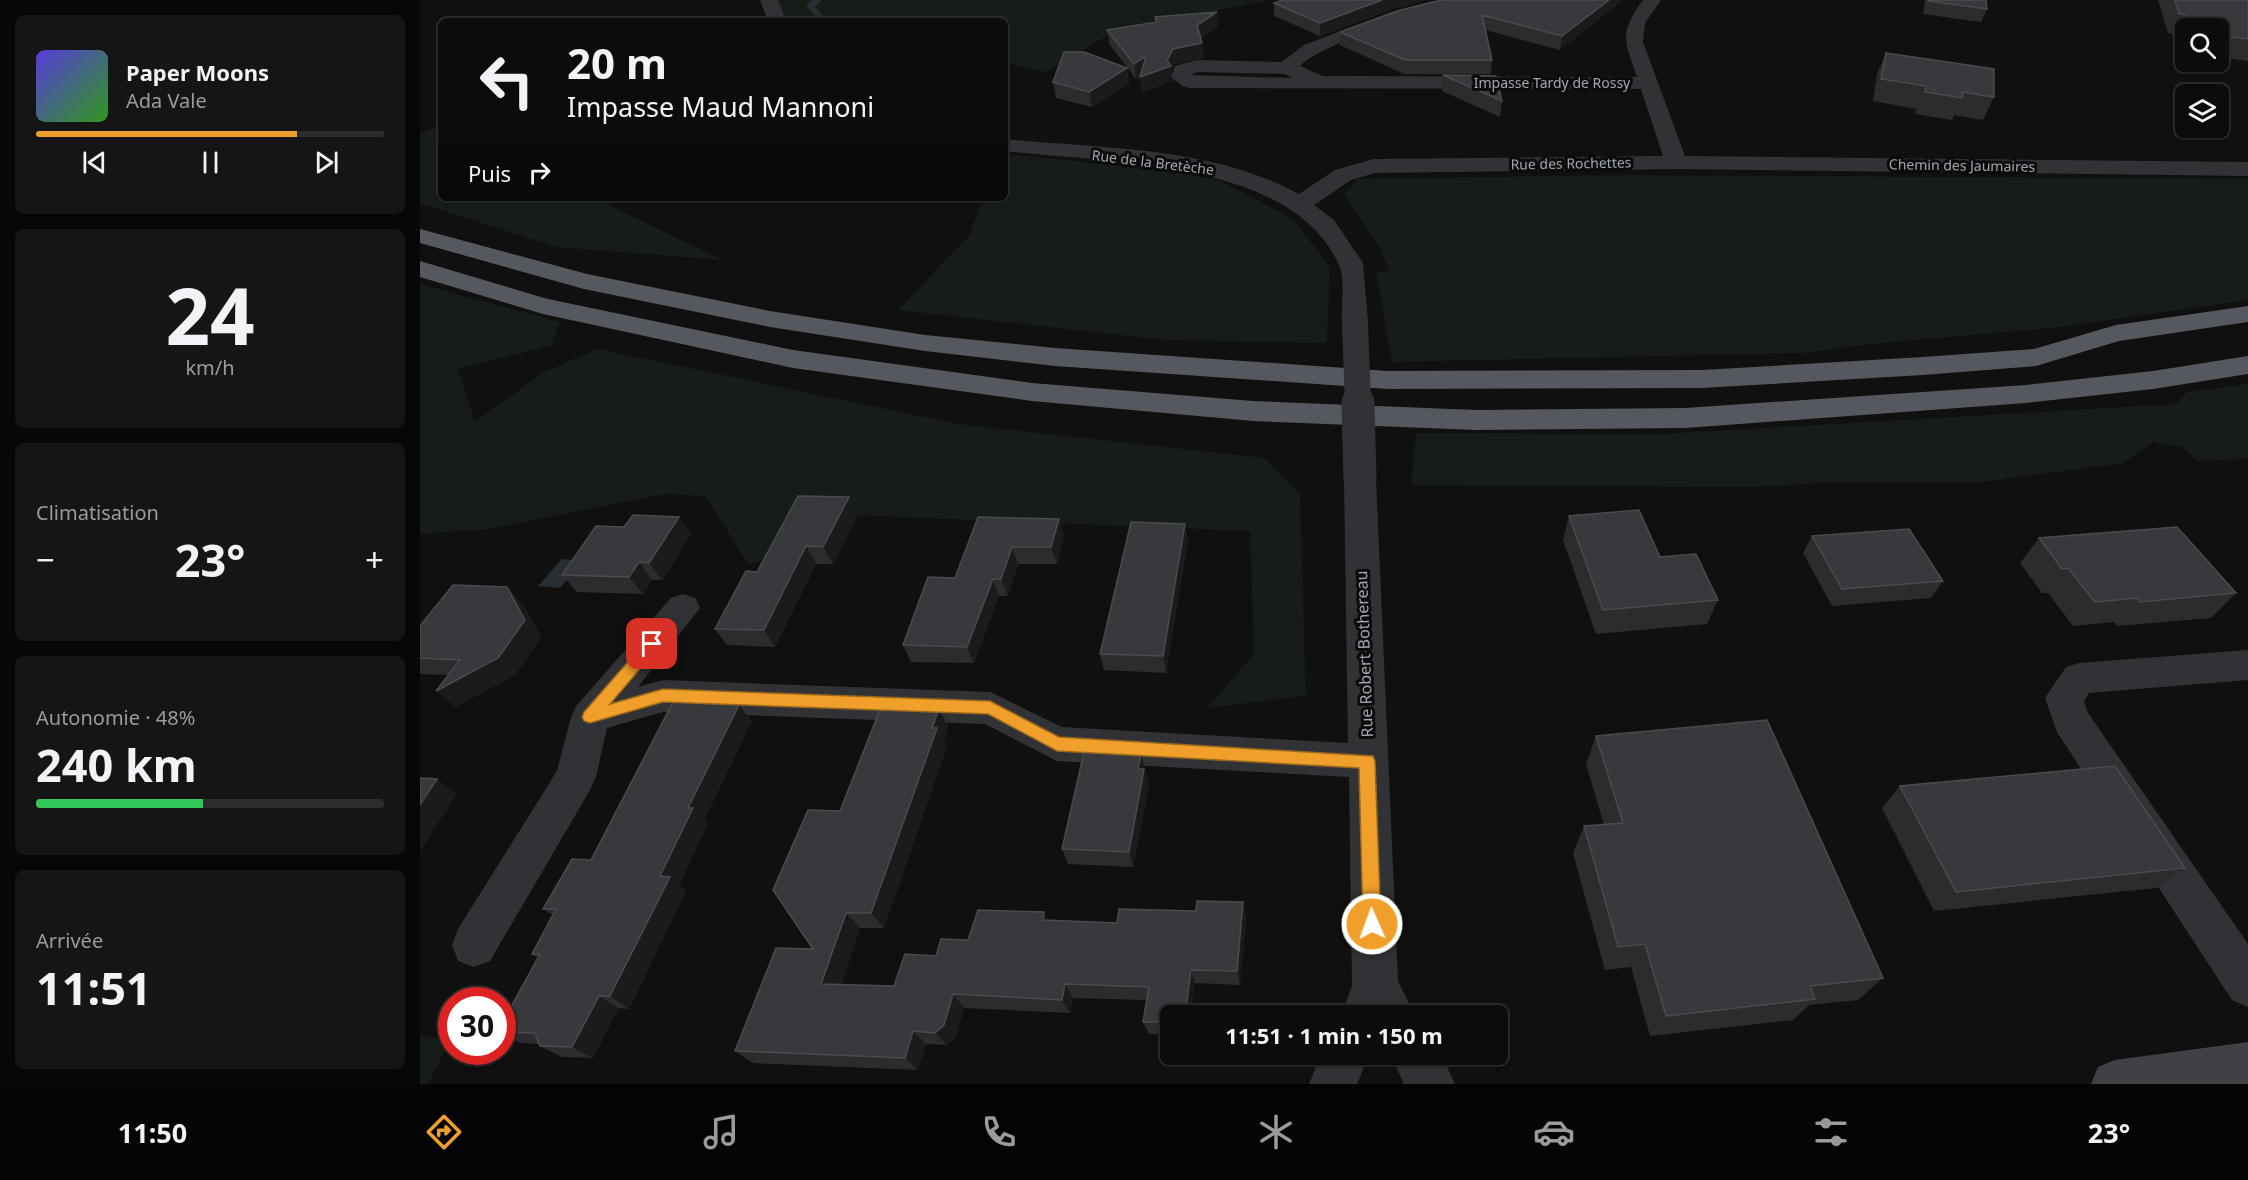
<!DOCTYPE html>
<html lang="fr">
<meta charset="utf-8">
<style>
body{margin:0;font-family:"Noto Sans",sans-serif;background:#151516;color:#f1f3f6;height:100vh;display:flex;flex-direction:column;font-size:22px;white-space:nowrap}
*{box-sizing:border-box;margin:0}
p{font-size:20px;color:#9a9b9d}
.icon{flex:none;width:33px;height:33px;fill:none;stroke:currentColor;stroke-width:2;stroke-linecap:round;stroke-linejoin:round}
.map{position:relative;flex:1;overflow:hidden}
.side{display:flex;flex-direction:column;gap:15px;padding:15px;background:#070707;width:420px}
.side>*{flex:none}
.guide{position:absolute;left:18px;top:18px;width:570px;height:183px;border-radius:9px;box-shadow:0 2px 4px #0004,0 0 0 2px #2c2c2e;background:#0c0c0d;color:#f1f3f6;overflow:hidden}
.controls{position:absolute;left:1755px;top:18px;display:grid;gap:12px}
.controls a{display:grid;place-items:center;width:54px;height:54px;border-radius:9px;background:#0c0c0d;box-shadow:0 2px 4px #0004,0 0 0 2px #2c2c2e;font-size:30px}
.speed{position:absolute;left:18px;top:987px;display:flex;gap:12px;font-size:30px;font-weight:700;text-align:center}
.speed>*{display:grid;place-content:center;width:78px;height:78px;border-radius:50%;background:#0c0c0d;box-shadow:0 2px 4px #0004,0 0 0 2px #2c2c2e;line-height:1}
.speed .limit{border:9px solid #d22;background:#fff;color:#111}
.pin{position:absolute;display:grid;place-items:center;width:51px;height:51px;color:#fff;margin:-26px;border-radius:12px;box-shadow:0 3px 9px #0006}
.me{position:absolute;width:66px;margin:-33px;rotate:358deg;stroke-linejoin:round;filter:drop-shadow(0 0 4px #0008)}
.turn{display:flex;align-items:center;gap:21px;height:126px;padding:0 30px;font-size:27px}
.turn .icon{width:78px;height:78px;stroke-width:2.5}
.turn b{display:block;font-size:42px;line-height:51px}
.then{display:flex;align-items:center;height:57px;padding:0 30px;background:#0003;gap:12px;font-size:22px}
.big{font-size:45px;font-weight:700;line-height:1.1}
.side .tile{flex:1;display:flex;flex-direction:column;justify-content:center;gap:9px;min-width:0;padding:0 21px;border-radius:9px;background:#151516}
.side .dial{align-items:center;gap:0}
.dial b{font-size:78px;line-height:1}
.song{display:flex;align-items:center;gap:18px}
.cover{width:72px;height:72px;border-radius:9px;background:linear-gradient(135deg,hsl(250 70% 55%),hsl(110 70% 35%))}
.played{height:6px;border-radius:3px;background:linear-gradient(90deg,#ef9f2a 75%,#2c2c2e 75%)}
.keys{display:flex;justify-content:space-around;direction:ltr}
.heat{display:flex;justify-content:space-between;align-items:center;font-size:33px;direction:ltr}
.charge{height:9px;border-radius:4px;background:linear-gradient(90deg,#34c759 48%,#2c2c2e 0)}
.trip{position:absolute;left:740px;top:1005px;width:348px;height:60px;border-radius:9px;background:#0c0c0d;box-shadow:0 2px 4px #0004,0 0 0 2px #2c2c2e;font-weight:700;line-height:60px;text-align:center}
.dock{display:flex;height:96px;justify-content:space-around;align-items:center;background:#050505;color:#9a9b9d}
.dock .icon{width:42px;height:42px}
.dock .current{color:#ef9f2a}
.dock b{font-size:27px;color:#f1f3f6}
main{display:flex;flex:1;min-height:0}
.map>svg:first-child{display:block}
.green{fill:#161c17}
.water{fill:#272f34}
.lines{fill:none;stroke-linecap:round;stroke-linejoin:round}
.stream{stroke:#272f34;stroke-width:6}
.minor{fill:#313236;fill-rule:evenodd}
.secondary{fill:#3f4146;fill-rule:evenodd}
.trunk{fill:#55585e;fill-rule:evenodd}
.minor-bridge-far1{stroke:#313236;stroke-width:26}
.minor-bridge{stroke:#313236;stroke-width:33}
.wall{fill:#2c2c2f}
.shaded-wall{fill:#1b1b1d}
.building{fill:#38393d;stroke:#494b4f;stroke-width:1.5}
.route{fill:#ef9f2a;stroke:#9b671b;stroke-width:1.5}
.labels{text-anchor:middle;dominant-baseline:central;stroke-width:6;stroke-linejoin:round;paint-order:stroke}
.far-street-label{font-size:14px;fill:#a1a7b2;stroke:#0b0b0c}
.street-label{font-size:16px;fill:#a1a7b2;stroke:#0b0b0c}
</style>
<main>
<section class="side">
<div class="tile">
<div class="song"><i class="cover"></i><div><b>Paper Moons</b><p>Ada Vale</p></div></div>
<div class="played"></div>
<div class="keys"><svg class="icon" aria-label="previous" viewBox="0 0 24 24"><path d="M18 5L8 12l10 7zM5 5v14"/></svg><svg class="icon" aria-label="pause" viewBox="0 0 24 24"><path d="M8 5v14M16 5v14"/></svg><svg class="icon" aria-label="next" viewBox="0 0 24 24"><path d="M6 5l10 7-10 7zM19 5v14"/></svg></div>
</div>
<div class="tile dial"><b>24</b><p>km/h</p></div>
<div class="tile"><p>Climatisation</p>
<div class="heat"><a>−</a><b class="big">23°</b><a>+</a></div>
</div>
<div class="tile"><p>Autonomie · 48%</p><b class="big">240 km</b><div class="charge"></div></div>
<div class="tile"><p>Arrivée</p><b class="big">11:51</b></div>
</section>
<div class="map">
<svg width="1828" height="1084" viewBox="0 0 1828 1084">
<rect width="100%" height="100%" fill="#101011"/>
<path class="green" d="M348,0H851L697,30L626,72L585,63V21H356Z
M21,124V198H174L303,260L137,247L0,203V134Z
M585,154L754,171L801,181L873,219L910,267L907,343L746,340L478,310L549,236L563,198H585Z
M1210,175L1828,179V300L1631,328L1460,343L1382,353L972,362L956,273L969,271L960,248L924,194L937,179Z
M0,284L140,322L132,345L38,369L55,422L124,372L178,349L538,424L845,458L880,494L886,696L787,708L834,654L830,531L383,513L369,551L329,565L285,496L245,494L68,529L0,534Z
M1828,384V459L1777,461L1762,447L1733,442L1703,463L1563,482H1420L1331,487L991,485L996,433L1241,434L1756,404L1767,392Z
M0,1035L30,1040L8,1084H0Z"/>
<path class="water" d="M142,559L163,561L140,588L118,586Z"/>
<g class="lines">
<path class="stream" d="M398,0L390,6L404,21"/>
<path class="minor" d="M340,0H358L366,21H348Z
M1017,0H1041C1029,16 998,15 980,21C957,28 894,50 880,66L903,76L1217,77C1204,39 1199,34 1223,0H1241L1225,23L1223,42L1265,156L1828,162V176L1256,169L955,173L931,180L894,205L914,220L943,263L948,322L944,328L935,330L926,328L922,322C921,304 926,279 918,263C869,158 683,163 585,151V139C682,149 791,146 879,194L915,170L954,159L1243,156L1221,89L769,88L762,86L751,77L755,66L777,60L862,62L884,45L971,12ZM777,72L865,74L872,78L771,75Z
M940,468L951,471L956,479L978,981L995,1016H921L932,986L929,777L637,761L565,724L243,712L187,728L176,777L170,790L70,961L54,967L38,961L32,945L38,929L137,771L151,717L157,705L251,598L263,594L275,598L280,608L218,687L243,680L570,692L642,727L928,743L924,479L929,471Z
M1828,650V680L1669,693L1664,701L1668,713L1828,944V1007L1812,1000L1637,732L1625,698L1646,667L1659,663Z
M901,1054H949L937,1084H889Z
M970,1054H1021L1035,1084H984Z"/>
<path class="secondary" d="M1828,1042V1084H1671L1678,1067L1695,1060Z"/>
<path class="trunk" d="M0,229L167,274L350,311L505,335L635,348L968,371L1282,370L1503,357L1614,349L1696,325L1828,306V322L1699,341L1616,366L1503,375L1282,388L968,389L635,366L505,351L350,327L164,289L0,243Z
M0,261L128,299L373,350L612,383L833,401L1056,410L1265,408L1606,385L1733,371L1828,356V374L1733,389L1606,403L1265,428L1056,430L833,421L612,401L373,368L123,314L0,277Z"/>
<path class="minor-bridge-far1" d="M935,322L938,404"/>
<path class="minor-bridge" d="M938,403L940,479"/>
</g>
<path class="wall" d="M1022,0H1203L1140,50L1065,30L1072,60L1071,74H984L920,45V32Z
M1505,0H1566L1567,9L1561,22L1503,14Z
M1738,0H1828V61L1798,57V28H1766V52L1757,51L1752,34L1748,33Z
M854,3L970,10L900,36L854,16Z
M735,17L798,26L781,38L784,58L754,64L751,71L752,81L722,93L720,76L716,79L690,45L687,30L736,22Z
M1466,53L1574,97L1563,120L1534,115L1532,120L1495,114L1496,109L1453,101L1457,74Z
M707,68L709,84L672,107L636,98L633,82Z
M1023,75L1082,101L1080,117L1022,91Z
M438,514L413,564H396L355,647L307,645L295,629L337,572Z
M1149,516L1240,557L1298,600L1287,624L1176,634L1143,540Z
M259,517L271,534L242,580H232L223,594L157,592L142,575L204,527Z
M639,519L644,536L637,564H598L588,596H579L554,663L491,662L483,645L535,578Z
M1392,536L1523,581L1511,598L1412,606L1383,553Z
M1619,538L1816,593L1791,618L1697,626L1694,622L1653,626L1628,593H1622L1600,563Z
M768,541L746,673L684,670L680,654Z
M103,604L121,637L95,675L35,707L28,675L0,674V626Z
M519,709L528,727L524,740L527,746L464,928H440L421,984L474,986L516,956L548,940L629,920L697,923L776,911L823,902L826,918L820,985L775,983L750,1016V1035L729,1034L723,1022L727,1000L653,998L650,1013L544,1008L535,1038L527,1045L506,1044L498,1070L333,1063L315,1051L393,949Z
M332,721L284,820L288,823L259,885L266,891L209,1009L198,1008L173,1058L142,1057L120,1046L119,1044L100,1043L82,1034V1023L118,958L112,954L133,915L123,909L171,860Z
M1176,736L1463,978L1438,1000L1389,1005L1373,1020L1230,1036L1211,967L1185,970L1153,853L1164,826L1184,825L1166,764Z
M721,754L729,785L713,867L648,864L642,849Z
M1480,786L1765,868L1736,888L1514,911L1462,808Z"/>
<path class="shaded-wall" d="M962,0H1008L970,10L900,36V23Z
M1189,0H1203L1140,50L1142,36Z
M797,12L798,26L778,39L777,25Z
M782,43L784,58L754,64L751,71L752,81L722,93L720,77L747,61L753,49Z
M726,56L728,71L716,79L714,64Z
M707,68L709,84L672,107L669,92Z
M429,497L438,514L413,564L403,547Z
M259,517L271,534L242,580L229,563Z
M639,519L644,536L637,564L631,547Z
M765,524L768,541L746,673L743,656Z
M386,546L396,564L355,647L344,630Z
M592,547L598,564L588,596L581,579Z
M219,562L232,580L223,594L209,577Z
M573,579L579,596L554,663L547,647Z
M87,587L103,604L121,637L95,675L35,707L16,691L78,658Z
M319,705L332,721L284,820L288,823L259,885L266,891L209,1009L190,996L268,808Z
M519,709L528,727L524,740L527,746L464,928L451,913Z
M721,754L729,785L713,867L709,852L718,769Z
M17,779L37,794L0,851V805Z
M823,902L826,918L820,985L817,971Z
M624,912L632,927L623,920Z
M426,913L440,928L416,997L401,984Z
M771,970L775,983L771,1016H765Z
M645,984L653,998L650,1013L642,1000Z
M533,994L544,1008L535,1038L527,1045L515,1033Z
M179,996L198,1008L173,1058L152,1047Z
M493,1031L506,1044L498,1070L485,1058Z"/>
<path class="building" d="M862,0H962L900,23L854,3Z
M1022,0H1189L1142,36L1062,15L1072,60H985L920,32L981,10Z
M1509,0H1566L1567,9L1508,1Z
M1755,0H1828V39L1798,35V28H1768L1764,14H1759Z
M797,12L777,25L782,43L753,49L747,61L751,66L720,77L726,56L714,64L687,30L737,22L735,17Z
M644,52H664L707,68L669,92L633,82Z
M1466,53L1574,69V97L1543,92L1542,98L1505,92L1506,86L1461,79Z
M1023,75L1076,76L1082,101Z
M378,496L429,497L403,547L386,546L344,630L295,629L326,571L337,572Z
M1219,510L1240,557L1276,554L1298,600L1183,610L1149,516Z
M213,515L259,517L229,563L219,562L209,577L142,575L176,526L204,527Z
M558,517L639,519L631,547H592L581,579H573L547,647L483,645L508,577L535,578Z
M711,522L765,524L743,656L680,654Z
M1757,527L1816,593L1720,602L1717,598L1675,602L1648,568L1642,569L1619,538Z
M1489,529L1523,581L1422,589L1392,536Z
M33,585L87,587L105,620L78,658L16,691L40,660L0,658V626Z
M253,702L319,705L268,808H273L240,876L250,877L190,996H179L152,1047L120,1046L115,1033L82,1032V1023L120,954H112L136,909H123L152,859L171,860Z
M461,707L519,709L512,728H517L451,913H426L401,984L474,986L485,954L516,956L521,939L548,940L558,910L624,912L623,920L697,923L699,909L776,911L777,901L823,902L817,971L771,970L765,1016H750V1022H723L729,987L645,984L642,1000L533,994L524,1025L515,1033L493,1031L485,1058L315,1051L356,948L393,949L353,890L388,810L420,811Z
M1347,720L1463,978L1390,986L1395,999L1246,1016L1225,944L1198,947L1164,826L1203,823L1176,736Z
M664,752L721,754L718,769H724L709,852L642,849Z
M1695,766L1765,868L1536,892L1480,786Z
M0,778L17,779L0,805Z"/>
<path class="route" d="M232,638L240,644L237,649L190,704L243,689L570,701L639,737L953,756L955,761L961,924L959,931L952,933L946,931L943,924L939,768L637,751L568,714L243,702L170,723L164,721L162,717L164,712L227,640Z"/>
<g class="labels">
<g class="far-street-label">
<text x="1132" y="82">Impasse Tardy de Rossy</text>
<text transform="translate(733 162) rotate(7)">Rue de la Bretèche</text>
<text transform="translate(1151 163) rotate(-1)">Rue des Rochettes</text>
<text transform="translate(1542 165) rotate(1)">Chemin des Jaumaires</text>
</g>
<g class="street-label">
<text transform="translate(944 654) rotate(-92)">Rue Robert Bothereau</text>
</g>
</g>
</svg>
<div class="controls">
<a><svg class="icon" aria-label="search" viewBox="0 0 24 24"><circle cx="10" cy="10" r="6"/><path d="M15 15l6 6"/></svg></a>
<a><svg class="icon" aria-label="layers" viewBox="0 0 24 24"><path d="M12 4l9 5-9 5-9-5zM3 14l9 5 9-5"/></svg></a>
</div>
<div class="speed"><div class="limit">30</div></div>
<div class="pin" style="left:232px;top:644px;background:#d93025"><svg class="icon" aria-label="arrive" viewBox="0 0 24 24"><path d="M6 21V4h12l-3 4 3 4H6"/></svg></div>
<svg class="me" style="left:952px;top:924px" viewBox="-20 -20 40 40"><circle r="17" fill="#ef9f2a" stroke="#fff" stroke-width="3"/><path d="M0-11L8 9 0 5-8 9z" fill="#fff"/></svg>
<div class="trip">11:51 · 1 min · 150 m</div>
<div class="guide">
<div class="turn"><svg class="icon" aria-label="left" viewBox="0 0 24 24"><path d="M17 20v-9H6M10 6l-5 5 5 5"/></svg><div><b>20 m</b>Impasse Maud Mannoni</div></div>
<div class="then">Puis<svg class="icon" aria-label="right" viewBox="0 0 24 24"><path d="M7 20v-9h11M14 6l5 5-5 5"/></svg></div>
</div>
</div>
</main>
<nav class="dock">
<b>11:50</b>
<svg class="icon current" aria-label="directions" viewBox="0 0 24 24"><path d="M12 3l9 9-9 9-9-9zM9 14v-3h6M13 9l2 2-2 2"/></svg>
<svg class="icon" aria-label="music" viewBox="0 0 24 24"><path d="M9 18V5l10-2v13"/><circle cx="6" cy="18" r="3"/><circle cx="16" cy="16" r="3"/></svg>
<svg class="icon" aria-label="phone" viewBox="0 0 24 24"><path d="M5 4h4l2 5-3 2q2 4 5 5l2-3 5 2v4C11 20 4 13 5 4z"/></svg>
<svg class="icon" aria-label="climate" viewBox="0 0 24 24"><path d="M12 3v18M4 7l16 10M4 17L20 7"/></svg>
<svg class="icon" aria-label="car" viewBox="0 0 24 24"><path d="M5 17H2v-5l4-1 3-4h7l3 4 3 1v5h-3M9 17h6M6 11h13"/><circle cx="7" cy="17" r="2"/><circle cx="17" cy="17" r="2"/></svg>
<svg class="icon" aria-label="filters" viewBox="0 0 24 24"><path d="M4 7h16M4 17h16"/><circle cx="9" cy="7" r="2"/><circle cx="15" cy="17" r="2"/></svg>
<b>23°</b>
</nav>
